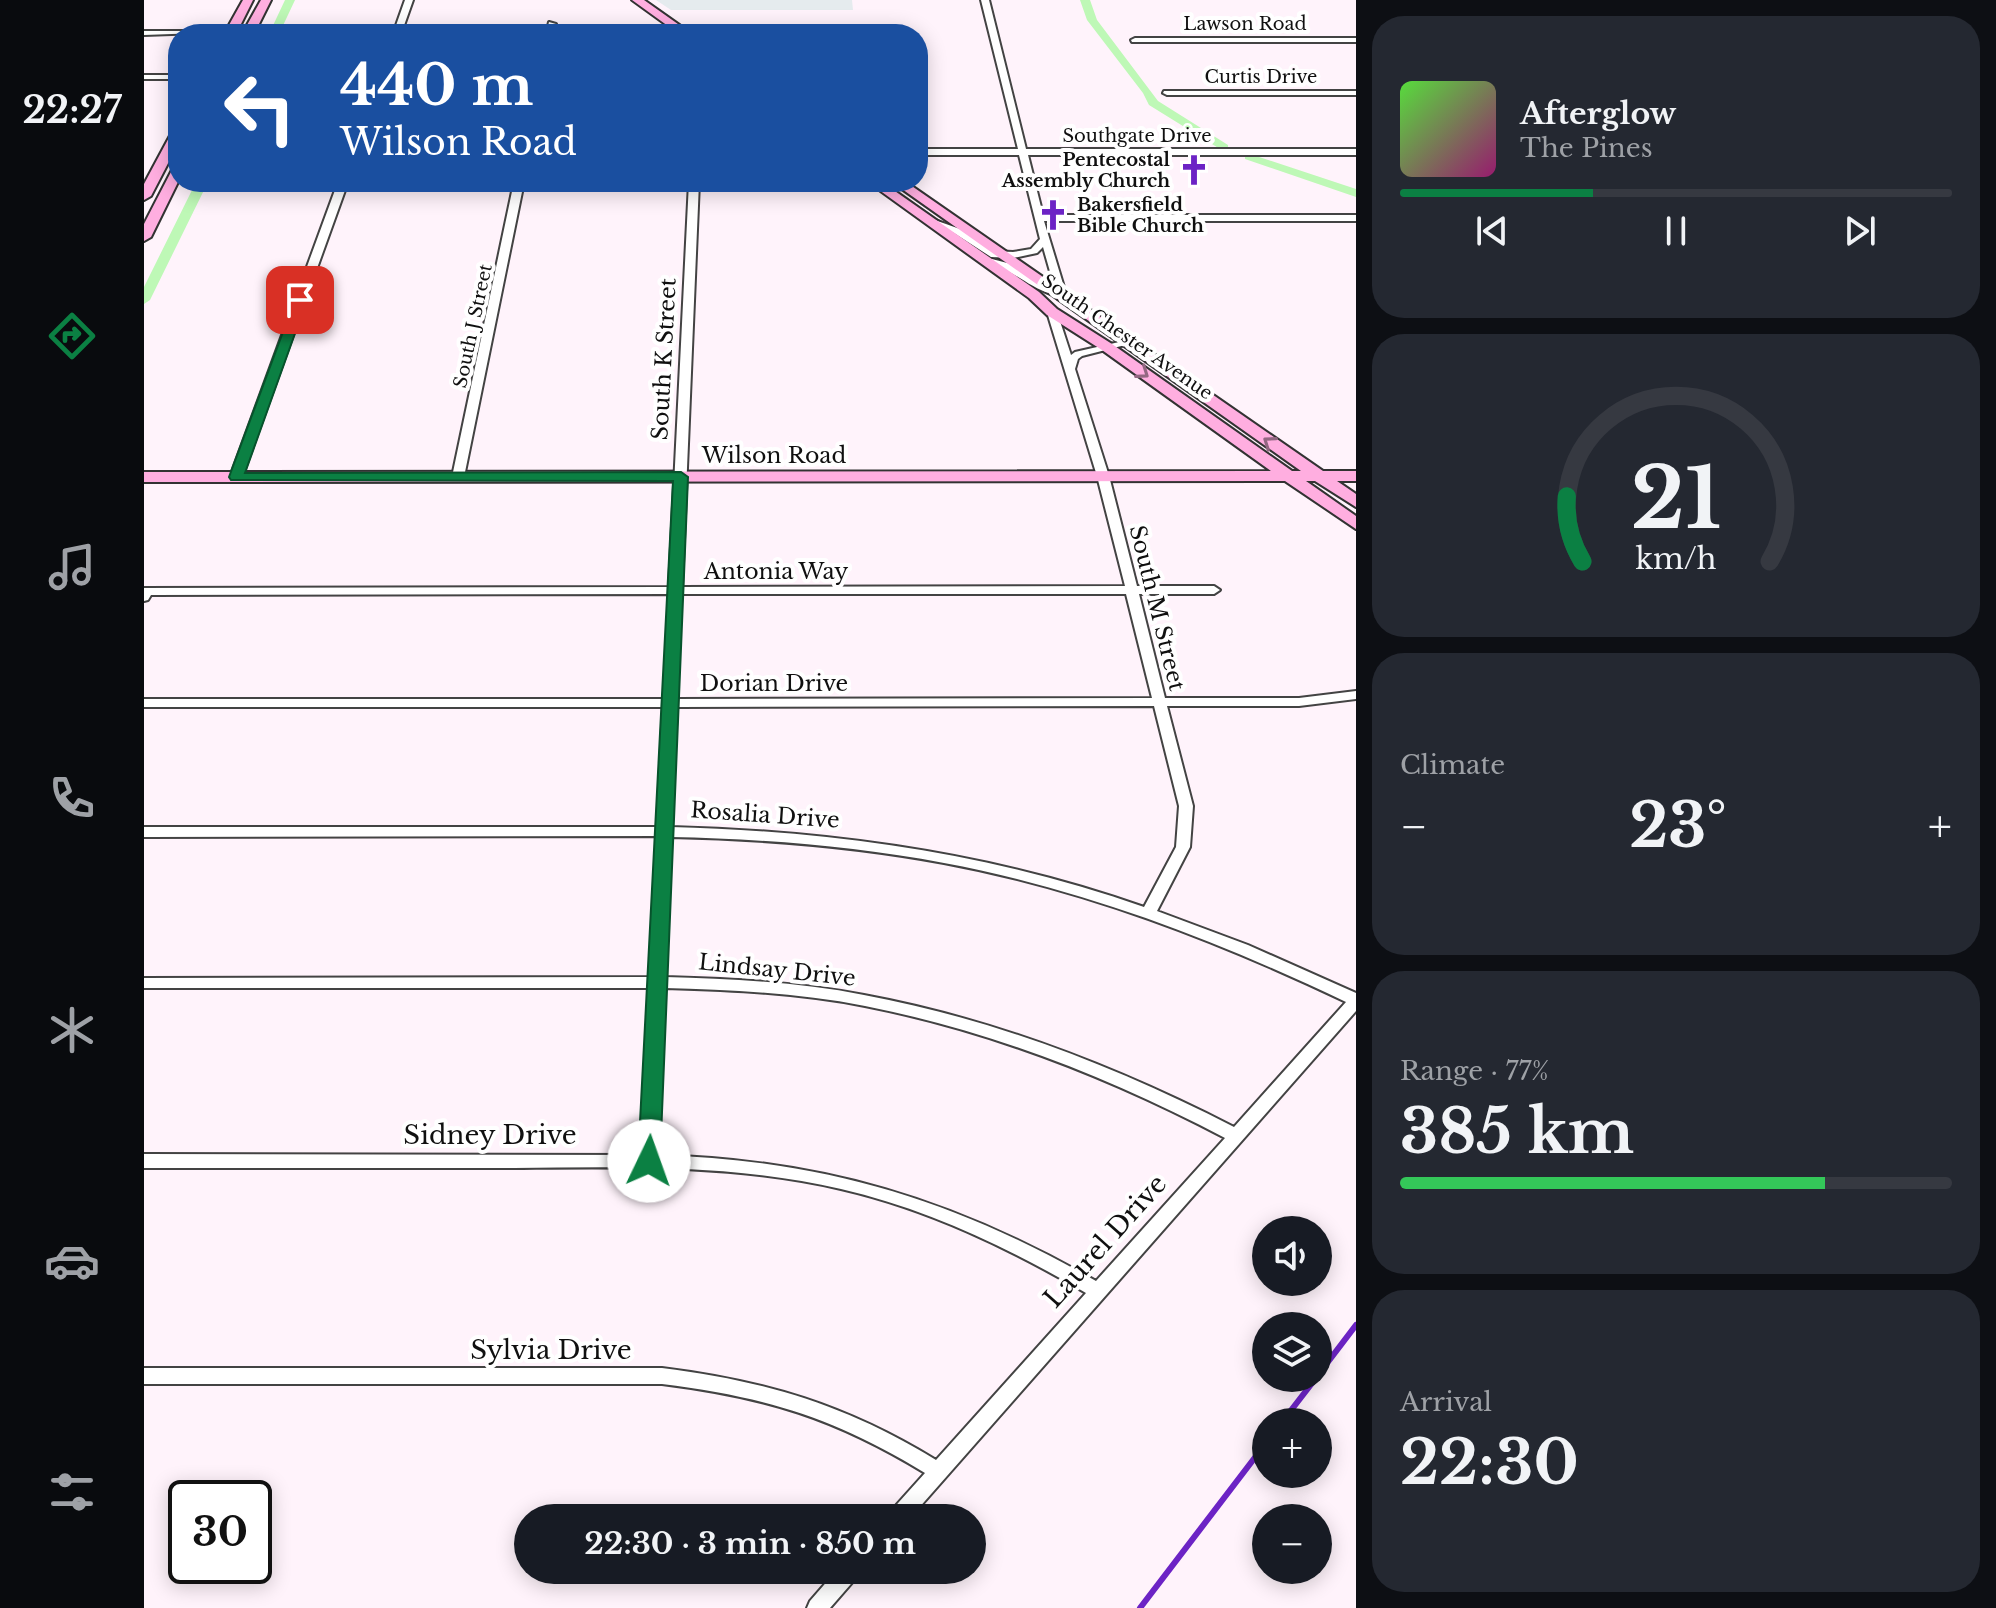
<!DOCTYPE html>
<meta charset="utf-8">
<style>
body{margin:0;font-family:"Libre Baskerville",serif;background:#242831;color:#f1f3f6;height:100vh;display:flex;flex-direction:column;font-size:30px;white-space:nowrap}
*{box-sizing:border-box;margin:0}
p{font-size:26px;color:#9ea1a6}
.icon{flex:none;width:44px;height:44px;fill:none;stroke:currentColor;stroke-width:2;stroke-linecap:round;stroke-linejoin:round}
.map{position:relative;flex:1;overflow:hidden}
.sheet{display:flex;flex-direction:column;gap:16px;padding:16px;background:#0d0f14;width:640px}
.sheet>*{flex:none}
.banner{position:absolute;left:24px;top:24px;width:760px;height:168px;border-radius:32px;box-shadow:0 4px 20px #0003;background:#1a4fa0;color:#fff;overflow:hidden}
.fabs{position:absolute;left:1108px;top:1216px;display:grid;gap:16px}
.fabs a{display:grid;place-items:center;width:80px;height:80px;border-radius:50%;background:#171b24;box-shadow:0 4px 20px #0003;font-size:40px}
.speed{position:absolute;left:24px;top:1480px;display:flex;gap:16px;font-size:40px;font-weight:700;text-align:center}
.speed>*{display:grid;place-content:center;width:104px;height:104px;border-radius:50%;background:#171b24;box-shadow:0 4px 20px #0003;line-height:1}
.speed .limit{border:4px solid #111;border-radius:12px;background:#fff;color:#111}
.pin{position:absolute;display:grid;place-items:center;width:68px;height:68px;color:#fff;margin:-34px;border-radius:16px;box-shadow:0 4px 12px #0006}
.me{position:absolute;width:88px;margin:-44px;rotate:3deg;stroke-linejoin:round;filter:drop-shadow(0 0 6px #0008)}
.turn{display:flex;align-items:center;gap:28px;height:168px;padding:0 40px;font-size:36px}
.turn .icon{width:104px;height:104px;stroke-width:2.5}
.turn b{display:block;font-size:56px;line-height:68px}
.big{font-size:60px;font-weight:800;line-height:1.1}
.sheet .card{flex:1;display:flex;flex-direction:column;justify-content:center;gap:12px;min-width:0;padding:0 28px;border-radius:32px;background:#242831}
.sheet .dial{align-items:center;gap:0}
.dial svg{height:208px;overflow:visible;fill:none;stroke:#363941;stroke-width:7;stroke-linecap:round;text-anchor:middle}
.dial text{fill:#f1f3f6;stroke:none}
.song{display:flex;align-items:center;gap:24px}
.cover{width:96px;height:96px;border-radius:12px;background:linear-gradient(135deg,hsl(110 70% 55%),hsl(320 70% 35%))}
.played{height:8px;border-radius:4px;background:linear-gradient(90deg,#0b8043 35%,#363941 35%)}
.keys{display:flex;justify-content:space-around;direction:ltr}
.heat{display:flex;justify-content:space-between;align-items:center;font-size:44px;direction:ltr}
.charge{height:12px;border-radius:6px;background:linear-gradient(90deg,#34c759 77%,#363941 0)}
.trip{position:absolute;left:370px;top:1504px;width:472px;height:80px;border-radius:40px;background:#171b24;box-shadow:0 4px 20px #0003;font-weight:800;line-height:80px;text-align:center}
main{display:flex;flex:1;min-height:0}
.dock{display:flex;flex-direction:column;width:144px;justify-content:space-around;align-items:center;background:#090b0e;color:#9ea1a6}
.dock .icon{width:56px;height:56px}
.dock .active{color:#0b8043}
.dock b{font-size:36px;color:#f1f3f6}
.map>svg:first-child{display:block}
.industrial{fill:#e5ebee}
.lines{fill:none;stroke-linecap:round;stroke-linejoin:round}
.canal{fill:#bef8b6;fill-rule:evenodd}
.street-casing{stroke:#434343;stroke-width:4}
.secondary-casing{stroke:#323232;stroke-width:4}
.street{fill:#fff;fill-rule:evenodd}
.secondary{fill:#ffaee0;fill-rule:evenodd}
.rail{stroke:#6c23c5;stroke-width:6}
.oneway{stroke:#936782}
.route{fill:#0b8043;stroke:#07532c;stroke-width:2}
.labels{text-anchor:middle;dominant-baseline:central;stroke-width:8;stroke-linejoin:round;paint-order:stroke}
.far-street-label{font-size:18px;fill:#101010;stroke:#fff}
.far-poi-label{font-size:18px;font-weight:bold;fill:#101010;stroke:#fff;text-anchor:end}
.street-label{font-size:22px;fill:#101010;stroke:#fff}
.near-street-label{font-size:26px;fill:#101010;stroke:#fff}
</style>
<main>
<nav class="dock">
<b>22:27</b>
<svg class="icon active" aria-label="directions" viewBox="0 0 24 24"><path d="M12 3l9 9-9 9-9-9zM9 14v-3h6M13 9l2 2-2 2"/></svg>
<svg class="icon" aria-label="music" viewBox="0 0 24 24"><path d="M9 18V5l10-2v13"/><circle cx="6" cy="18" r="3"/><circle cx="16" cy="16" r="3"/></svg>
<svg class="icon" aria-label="phone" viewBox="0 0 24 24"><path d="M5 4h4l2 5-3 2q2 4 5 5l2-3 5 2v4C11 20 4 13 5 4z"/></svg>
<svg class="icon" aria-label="climate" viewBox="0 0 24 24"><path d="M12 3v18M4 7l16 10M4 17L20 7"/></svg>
<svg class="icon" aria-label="car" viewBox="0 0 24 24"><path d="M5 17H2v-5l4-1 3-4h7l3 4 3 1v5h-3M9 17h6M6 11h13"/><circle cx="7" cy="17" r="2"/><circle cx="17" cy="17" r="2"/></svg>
<svg class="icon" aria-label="filters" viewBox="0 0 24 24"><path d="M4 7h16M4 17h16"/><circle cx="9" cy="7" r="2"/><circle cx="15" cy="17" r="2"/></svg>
</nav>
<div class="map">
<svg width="1212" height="1608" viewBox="0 0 1212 1608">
<rect width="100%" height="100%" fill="#fff3fb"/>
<path class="industrial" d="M512,0H708L709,10H527Z"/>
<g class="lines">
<path class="canal" d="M141,0H151L135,34H125Z
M936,0H946L953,20L1014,101L1084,145V149H1076L1005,105L999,93L943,20Z
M1101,155H1109L1212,189V197L1101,159Z
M52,182H64L6,300L0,304V287Z"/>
<defs>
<path id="street" d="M261,0H269L257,34H249Z
M837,0H845L882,149H1212V155H884L899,215H1212V221H900L923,297L918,300L914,299L911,292L907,294C884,287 868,269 845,264L843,262L848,259L867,264L895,282L911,289L899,247L893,253L869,258L847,257L810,233L780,221L785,218L816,229L849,251L869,252L887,249L896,239L875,155H774V149H874Z
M405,22L412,24L410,34H402Z
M0,31H52L56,33L0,35Z
M991,38H1212V42H988L987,40Z
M0,75H34V79H0Z
M1020,91H1212V95H1023L1019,93Z
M194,182H204L98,477L92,480L88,479L86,477Z
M370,182H380L320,477L314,480L308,477Z
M545,182H555L538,587L981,586L953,476L903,312L908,309L913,312L927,355L931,352L984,340L989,343L938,356L934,359L931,369L965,476L993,586H1070L1076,590L1070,594H995L1021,698H1155L1212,691V699L1155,706H1023L1049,806L1046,847L1013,911L1104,945L1212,993V1011L766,1518H743L746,1512L781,1473C691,1418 622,1397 518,1384H0V1368H518C622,1381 702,1405 792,1460L942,1293C865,1248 784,1209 697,1189C589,1164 480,1167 370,1168C247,1168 123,1168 0,1168V1154L497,1155L505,988H0V978L506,977L513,836L0,837V827H513L519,707H0V699H520L525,594L7,595L4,600L0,601V588L525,587ZM537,594H982L1008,698L533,699ZM1010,706L1035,806L1032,847L1000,907C848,853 688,831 527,827L533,707ZM527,837C619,839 709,846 800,863C940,889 1074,941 1202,1002L1090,1127C973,1067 850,1019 720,995C655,982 588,979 521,977ZM521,988C588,990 655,993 721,1006C848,1031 967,1078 1081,1138L952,1281C809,1199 679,1160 514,1155Z
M693,1570H716L713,1577L686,1608H663L666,1601Z"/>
<path id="secondary" d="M99,0H109L92,34H80Z
M117,0H127L110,34H98Z
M488,0H500L548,34H535Z
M34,128V144L7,196L0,200V184L28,132Z
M34,166V182L7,237L0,241V224L28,170Z
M724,182H738L895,292L913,309L968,344L1148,471H1157L748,182H762L1179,471H1212V481H1193L1212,494V507L1171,481H1162L1212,516V529L1141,481L0,482V472L1127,471L958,350L903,315L885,298Z"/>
</defs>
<use href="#street" class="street-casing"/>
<use href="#secondary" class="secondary-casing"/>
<use href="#street" class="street"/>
<use href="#secondary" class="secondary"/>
<path class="rail" d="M1174,1375L1212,1325
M1138,1422L1172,1378
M996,1608L1122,1443"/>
</g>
<defs><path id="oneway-chevron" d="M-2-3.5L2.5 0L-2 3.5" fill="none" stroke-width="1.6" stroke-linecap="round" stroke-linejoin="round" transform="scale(2)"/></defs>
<g class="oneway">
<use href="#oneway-chevron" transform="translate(999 373) rotate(35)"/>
<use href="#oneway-chevron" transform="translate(1125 442) rotate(-145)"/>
</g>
<path class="route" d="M152,297L163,300L101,473L537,472L544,477L516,1161L513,1167L505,1169L497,1167L494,1161L529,481L87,480L85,477Z"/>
<defs>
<symbol id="church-bare" viewBox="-9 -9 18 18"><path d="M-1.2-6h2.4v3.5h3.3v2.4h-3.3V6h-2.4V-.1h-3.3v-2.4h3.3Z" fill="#6c23c5" stroke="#fff" stroke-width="2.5" paint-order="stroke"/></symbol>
</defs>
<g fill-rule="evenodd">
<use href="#church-bare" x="1028" y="148" width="44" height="44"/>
<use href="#church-bare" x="887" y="193" width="44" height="44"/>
</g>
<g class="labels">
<g class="far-street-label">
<text x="1101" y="24">Lawson Road</text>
<text x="1117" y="77">Curtis Drive</text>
<text x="993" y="136">Southgate Drive</text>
<text transform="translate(329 326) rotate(-78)">South J Street</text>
<text transform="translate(983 337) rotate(35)">South Chester Avenue</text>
</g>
<g class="far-poi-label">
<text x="1026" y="160">Pentecostal<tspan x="1026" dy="21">Assembly Church</tspan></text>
<text x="933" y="205" text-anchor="start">Bakersfield<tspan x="933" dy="21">Bible Church</tspan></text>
</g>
<g class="street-label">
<text transform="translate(520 359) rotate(-87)">South K Street</text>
<text x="630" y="455">Wilson Road</text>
<text x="632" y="571">Antonia Way</text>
<text transform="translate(1013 608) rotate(76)">South M Street</text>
<text x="630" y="683">Dorian Drive</text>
<text transform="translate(621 815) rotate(4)">Rosalia Drive</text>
<text transform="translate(633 970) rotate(6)">Lindsay Drive</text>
</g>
<g class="near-street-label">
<text x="346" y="1135">Sidney Drive</text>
<text transform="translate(961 1241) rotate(-48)">Laurel Drive</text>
<text x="407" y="1350">Sylvia Drive</text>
</g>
</g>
</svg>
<div class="fabs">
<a><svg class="icon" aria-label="sound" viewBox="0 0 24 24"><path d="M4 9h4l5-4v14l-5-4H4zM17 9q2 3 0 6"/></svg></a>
<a><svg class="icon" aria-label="layers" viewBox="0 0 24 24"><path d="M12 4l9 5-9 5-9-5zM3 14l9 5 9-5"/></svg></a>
<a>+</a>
<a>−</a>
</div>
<div class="speed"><div class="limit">30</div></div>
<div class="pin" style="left:156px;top:300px;background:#d93025"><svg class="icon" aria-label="arrive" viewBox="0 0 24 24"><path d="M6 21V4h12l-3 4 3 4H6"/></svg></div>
<svg class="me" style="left:505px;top:1161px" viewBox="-20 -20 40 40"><circle r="19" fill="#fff"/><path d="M0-13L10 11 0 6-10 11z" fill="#0b8043"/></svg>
<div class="trip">22:30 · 3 min · 850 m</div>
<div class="banner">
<div class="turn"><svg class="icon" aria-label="left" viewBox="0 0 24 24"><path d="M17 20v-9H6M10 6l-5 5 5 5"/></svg><div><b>440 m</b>Wilson Road</div></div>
</div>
</div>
<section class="sheet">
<div class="card">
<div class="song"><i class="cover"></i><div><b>Afterglow</b><p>The Pines</p></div></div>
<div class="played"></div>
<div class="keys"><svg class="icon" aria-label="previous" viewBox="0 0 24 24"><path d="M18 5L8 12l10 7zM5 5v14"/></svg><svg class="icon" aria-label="pause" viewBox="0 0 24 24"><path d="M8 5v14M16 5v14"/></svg><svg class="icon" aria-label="next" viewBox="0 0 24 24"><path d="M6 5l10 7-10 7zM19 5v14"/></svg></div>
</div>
<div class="card dial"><svg viewBox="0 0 100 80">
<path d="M14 69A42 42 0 1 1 86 69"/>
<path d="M14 69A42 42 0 0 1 8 44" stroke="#0b8043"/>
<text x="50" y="56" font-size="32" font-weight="700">21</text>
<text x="50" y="72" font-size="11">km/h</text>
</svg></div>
<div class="card"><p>Climate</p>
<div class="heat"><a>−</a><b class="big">23°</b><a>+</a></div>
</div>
<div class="card"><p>Range · 77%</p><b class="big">385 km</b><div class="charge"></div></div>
<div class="card"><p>Arrival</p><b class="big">22:30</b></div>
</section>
</main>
